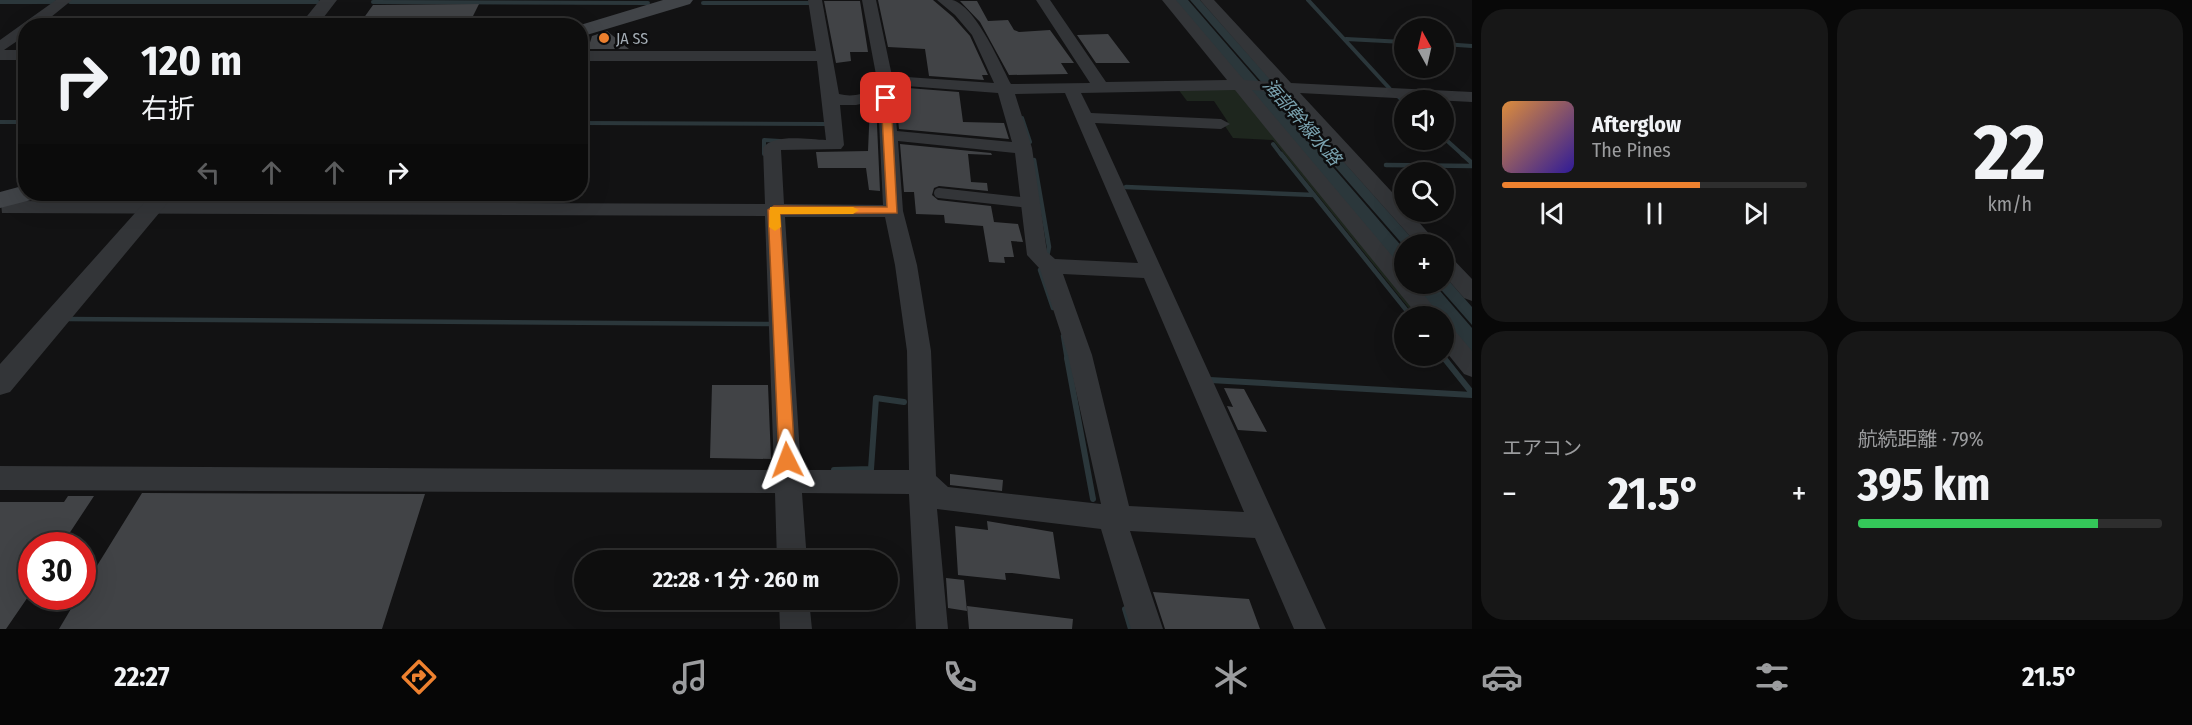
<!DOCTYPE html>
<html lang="ja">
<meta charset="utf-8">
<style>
body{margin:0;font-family:"Fira Sans Condensed","Noto Sans JP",sans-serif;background:#171717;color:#f1f3f6;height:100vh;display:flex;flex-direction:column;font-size:22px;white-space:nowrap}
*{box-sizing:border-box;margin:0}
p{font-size:20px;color:#9b9c9e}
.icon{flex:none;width:33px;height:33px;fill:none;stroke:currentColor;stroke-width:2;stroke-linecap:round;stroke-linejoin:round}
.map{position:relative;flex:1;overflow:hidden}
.side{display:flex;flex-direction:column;gap:9px;padding:9px;background:#080808;width:720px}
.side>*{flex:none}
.top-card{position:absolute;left:18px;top:18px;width:570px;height:183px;border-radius:24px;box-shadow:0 6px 24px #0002,0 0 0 2px #2e2e2e;background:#0e0e0e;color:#f1f3f6;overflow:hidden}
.needle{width:39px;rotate:352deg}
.fabs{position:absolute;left:1394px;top:18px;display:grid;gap:12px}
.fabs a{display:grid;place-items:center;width:60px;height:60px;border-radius:50%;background:#0e0e0e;box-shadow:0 6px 24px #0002,0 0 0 2px #2e2e2e;font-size:30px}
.speed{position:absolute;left:18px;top:532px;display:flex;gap:12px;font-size:30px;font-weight:700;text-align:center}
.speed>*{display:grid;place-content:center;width:78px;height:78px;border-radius:50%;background:#0e0e0e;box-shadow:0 6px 24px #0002,0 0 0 2px #2e2e2e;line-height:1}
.speed .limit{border:9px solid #d22;background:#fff;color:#111}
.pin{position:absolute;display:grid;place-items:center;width:51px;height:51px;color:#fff;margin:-26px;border-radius:12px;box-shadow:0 3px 9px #0006}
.me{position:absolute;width:66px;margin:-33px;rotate:357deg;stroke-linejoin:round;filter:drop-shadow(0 0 4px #0008)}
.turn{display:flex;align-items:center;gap:21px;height:126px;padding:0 24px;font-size:27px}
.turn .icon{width:78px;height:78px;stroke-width:2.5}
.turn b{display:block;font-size:42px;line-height:51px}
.lanes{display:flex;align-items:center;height:57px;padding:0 24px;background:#0003;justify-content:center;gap:30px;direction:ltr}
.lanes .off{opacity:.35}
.big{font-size:45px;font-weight:700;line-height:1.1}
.side .tile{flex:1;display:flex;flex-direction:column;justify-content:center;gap:9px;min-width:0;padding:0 21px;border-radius:24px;background:#171717}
.side .dial{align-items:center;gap:0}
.dial b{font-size:78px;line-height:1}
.song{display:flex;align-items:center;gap:18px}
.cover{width:72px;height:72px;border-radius:9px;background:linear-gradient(135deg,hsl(30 70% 55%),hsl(250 70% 35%))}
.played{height:6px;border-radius:3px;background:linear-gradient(90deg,#ee812f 65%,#2e2e2e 65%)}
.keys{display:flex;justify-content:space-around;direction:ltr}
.heat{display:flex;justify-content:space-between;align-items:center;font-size:33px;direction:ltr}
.charge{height:9px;border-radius:4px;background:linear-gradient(90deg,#34c759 79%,#2e2e2e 0)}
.side .tiles{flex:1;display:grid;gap:9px;grid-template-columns:repeat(2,1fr)}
.trip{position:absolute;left:574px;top:550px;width:324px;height:60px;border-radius:30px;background:#0e0e0e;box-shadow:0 6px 24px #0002,0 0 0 2px #2e2e2e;font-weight:700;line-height:60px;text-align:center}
.tabs{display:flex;height:96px;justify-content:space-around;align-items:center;background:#060606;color:#9b9c9e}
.tabs .icon{width:42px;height:42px}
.tabs .on{color:#ee812f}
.tabs b{font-size:27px;color:#f1f3f6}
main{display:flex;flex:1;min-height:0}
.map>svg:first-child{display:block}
.built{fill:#1e1e20}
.green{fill:#1e261e}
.water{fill:#2b373b}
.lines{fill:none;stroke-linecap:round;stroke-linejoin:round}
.stream-far2{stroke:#2b373b;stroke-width:4}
.stream-far1{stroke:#2b373b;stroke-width:4.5}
.stream{stroke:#2b373b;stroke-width:6}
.building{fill:#414346}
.service{stroke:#333538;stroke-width:10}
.minor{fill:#333538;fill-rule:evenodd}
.tertiary{fill:#333538;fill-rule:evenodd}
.secondary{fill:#414448;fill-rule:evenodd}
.route{fill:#ee812f;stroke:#9b541f;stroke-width:1.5}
.slow{fill:#f59e0b}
.poi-dot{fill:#ee812f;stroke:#0d0d0e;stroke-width:2}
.labels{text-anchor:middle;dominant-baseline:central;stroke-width:5;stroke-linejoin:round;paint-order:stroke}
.far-poi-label{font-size:16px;fill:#a3acb4;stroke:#0d0d0e;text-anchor:start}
.far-water-label{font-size:18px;font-style:italic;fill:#7aa2af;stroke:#0d0d0e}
</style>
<main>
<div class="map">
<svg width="1472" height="629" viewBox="0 0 1472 629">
<rect width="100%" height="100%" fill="#121213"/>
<path class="built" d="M176,194H327L319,206L172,205V197Z"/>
<path class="green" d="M1232,88L1238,90L1423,316H1415L1273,140L1233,138L1223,123L1228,122L1214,101H1187L1178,89Z"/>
<path class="water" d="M1175,0H1188L1404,249V275Z
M1190,0H1200L1417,244L1404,246Z
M1443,274L1472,307V325L1436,284H1443Z
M1412,284H1434L1472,328V356L1443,321V316H1439Z"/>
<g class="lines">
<path class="stream-far2" d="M1308,0L1391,90
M0,2H55
M70,2H318
M373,2L648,3
M703,3H810
M1346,39L1404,42
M1443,44L1472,46
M1397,95L1404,102
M1022,118L1030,142
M0,122H26
M580,123L826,124
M1443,137L1464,156
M1273,144L1282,156
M764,154V140L780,141"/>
<path class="stream-far1" d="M1281,154L1411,316
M1462,154L1472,163
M1034,160L1049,247L1047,257
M1386,165L1472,166
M1126,187L1314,195
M1040,270L1053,308
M67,319L770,324
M1063,336L1067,360
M1442,356L1445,360"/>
<path class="stream" d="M1067,358L1093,499
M1444,358L1472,393
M1210,380L1472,395
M834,470L871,469L876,398L904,402
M1125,609L1131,629"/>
</g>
<path class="building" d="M878,0H933L953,17L970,36L988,75H982L984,80L929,76L925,49L888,47Z
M824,1H860L868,52H850L851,61L836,63Z
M960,1H977L988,21L1008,20L1014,30L1019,32L1050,30L1074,63H1061L1068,74L1009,75L980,22Z
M479,4L468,26H358L373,5Z
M607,31L629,49H588L592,36Z
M1108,34L1130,63H1096L1077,35Z
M895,87L959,92L963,122L1004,123L1009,139L899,129Z
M874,103H876L880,191L869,190L866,168H818L816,152L868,151L870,104Z
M900,144L991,153L992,155L968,154L971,182L987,183L988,191L939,186L934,188L932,195L938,200L991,206L994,222L1018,224L1023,242L1011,241L1014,257H1004L1005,263L989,262L983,226L945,223L944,215L916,214L914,192H904Z
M712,385H768L771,459L710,458Z
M1224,388L1244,389L1267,432L1238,430L1227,406L1233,407Z
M950,474L1003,480L1002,491L950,485Z
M142,493L425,494L382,629H59L78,597H82V590Z
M68,496H94L61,546H32V591L6,629H0V502H64Z
M987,521L1053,532L1060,579L1012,573H1005L1006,580L958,575L955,526L988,530Z
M946,578L964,580L967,611L948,608Z
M1153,592L1249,599L1260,629H1165Z
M967,606L1073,619L1072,629H969Z"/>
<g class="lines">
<path class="service" d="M939,193L1030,203"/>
<path class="minor" d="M56,0H72L40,26H26V35L4,50H26V60H0V40Z
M808,0H822L839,94C851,97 862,95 874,89L877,80L862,0H876L892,76L994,83L972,35L955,15L937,0C942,0 947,0 952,0C975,5 1000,63 1011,84L1090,83L1036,0H1050L1106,82L1227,80L1162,0H1176L1244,80L1272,82L1200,0H1214L1291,83L1472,92V102L1300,93L1404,205V212H1410L1438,244H1417L1281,92L1252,90L1404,270V284H1415L1441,316H1418L1235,90L1081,93L1091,113L1221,119L1230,124L1221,129L1095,123L1326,629H1294L1255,538L1130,531L1163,629H1131L1101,529L937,509L948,629H916L909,494L802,493L807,561H777L775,493L0,490V466L774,470L765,216L2,213L0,194L7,196L10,201L765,204L763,148C774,133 809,140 826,140L817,61H580V51H816ZM893,85L998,93L1012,142L897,131ZM1065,93L1138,263L1055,259L1047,252L1032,148L1015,94ZM878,100L883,205L784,204L781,150L841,149L844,145L840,105H856ZM898,141L1015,153L1027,255L1040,269L1068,355L1101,504L948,487L936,476L931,351L917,265L903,211ZM785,217H885L895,265L907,351L909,470H801ZM1063,274L1144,278L1244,512L1129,506L1092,355Z
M1443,254L1450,256L1472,279V301L1464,298L1443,274Z
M1443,324L1451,326L1472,351V377L1464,374L1443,348Z
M779,600H809L812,629H780Z"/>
<path class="tertiary" d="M320,0H337L317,26H299Z
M152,194H175L10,392L0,395V364Z"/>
<path class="secondary" d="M663,0H693L690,4L580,37V26H577Z
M26,185V194H39L35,199L0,208V192Z"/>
</g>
<path class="route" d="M886,95L891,98L897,213L780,214L795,460L793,465H781L779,460L768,210L774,206L887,207L881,98Z"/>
<path class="slow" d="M770,207H853L859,210L853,214H780L781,227L775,231L769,227Z"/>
<circle class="poi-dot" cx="604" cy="38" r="6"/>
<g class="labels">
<g class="far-poi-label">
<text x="616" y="38">JA SS</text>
</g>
<g class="far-water-label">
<text transform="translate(1302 122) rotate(49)">海部幹線水路</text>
</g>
</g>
</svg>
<div class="fabs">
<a><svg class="needle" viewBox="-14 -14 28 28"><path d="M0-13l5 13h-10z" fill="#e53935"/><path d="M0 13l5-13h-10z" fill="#9b9c9e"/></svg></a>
<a><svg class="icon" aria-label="sound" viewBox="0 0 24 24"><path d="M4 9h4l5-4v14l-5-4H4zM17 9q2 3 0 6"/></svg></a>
<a><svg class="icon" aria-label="search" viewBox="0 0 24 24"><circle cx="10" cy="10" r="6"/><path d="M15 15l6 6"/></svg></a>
<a>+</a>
<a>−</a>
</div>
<div class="speed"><div class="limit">30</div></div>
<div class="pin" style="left:886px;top:98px;background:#d93025"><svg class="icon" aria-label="arrive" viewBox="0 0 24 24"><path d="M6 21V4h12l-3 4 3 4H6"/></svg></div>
<svg class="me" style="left:787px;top:460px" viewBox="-20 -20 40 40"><path d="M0-17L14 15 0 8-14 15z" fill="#ee812f" stroke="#fff" stroke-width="4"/></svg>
<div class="trip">22:28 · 1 分 · 260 m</div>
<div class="top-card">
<div class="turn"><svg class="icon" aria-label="right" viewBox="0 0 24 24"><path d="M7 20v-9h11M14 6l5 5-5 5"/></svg><div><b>120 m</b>右折</div></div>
<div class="lanes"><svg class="icon off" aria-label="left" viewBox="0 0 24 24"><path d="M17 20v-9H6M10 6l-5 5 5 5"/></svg><svg class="icon off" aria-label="ahead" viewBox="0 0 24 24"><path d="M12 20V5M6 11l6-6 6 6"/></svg><svg class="icon off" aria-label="ahead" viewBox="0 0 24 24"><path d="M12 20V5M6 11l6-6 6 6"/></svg><svg class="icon" aria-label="right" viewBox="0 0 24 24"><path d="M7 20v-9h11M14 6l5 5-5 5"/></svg></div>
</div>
</div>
<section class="side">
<div class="tiles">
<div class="tile">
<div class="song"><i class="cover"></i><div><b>Afterglow</b><p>The Pines</p></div></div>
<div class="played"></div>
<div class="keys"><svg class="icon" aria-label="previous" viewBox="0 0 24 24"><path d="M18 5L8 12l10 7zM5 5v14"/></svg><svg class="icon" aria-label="pause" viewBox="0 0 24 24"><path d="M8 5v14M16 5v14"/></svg><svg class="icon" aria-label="next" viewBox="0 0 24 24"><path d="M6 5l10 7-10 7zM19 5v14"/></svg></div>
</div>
<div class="tile dial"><b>22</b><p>km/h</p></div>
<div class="tile"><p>エアコン</p>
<div class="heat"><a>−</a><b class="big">21.5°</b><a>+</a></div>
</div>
<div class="tile"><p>航続距離 · 79%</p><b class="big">395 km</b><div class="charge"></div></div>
</div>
</section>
</main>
<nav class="tabs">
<b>22:27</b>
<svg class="icon on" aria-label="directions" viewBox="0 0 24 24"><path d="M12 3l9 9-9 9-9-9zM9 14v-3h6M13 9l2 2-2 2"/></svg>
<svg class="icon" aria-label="music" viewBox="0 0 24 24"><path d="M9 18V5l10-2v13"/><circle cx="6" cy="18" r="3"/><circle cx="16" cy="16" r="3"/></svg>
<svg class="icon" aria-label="phone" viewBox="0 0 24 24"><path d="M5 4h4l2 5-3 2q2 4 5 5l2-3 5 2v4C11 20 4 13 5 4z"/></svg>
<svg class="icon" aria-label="climate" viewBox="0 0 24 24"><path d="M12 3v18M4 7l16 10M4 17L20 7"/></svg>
<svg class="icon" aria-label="car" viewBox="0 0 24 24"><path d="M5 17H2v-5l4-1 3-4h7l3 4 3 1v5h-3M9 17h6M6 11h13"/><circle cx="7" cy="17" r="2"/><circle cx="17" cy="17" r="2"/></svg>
<svg class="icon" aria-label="filters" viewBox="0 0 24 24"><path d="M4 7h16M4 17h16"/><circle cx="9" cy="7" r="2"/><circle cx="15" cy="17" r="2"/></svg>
<b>21.5°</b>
</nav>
